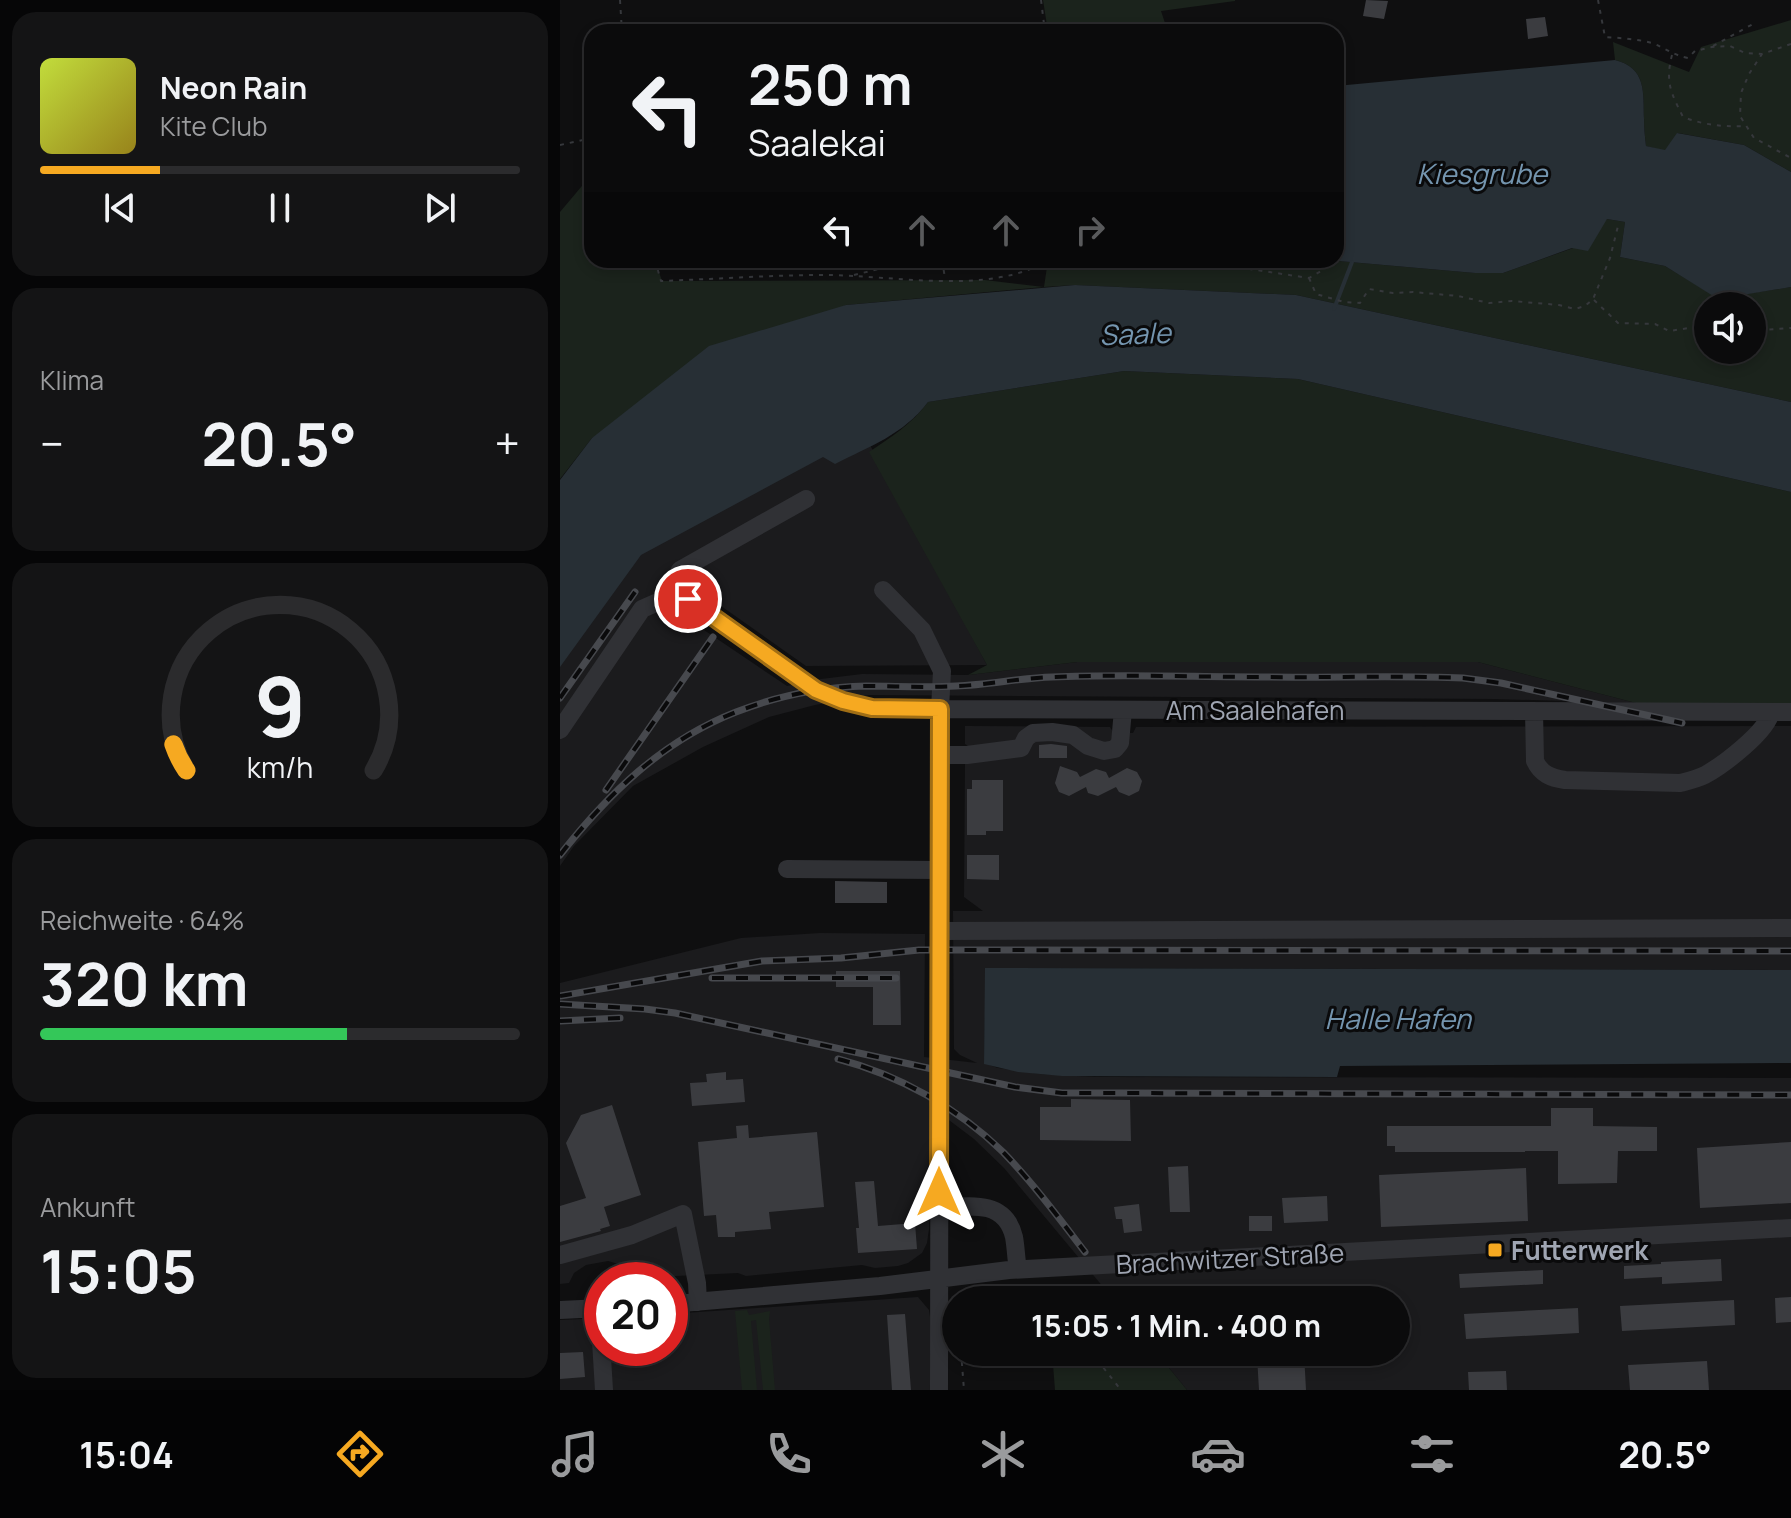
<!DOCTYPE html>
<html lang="de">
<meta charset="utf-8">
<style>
body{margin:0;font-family:Manrope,sans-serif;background:#141415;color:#f1f3f6;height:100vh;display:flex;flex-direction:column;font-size:30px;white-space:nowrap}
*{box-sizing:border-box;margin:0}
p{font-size:26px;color:#9a9b9d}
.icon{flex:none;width:44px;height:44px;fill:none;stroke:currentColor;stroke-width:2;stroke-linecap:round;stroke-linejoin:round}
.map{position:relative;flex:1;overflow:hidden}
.details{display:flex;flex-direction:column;gap:12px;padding:12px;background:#060607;width:560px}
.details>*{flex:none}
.top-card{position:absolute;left:24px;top:24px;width:760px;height:244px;border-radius:24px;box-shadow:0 4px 12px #0003,0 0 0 2px #2b2b2d;background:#0b0b0c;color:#f1f3f6;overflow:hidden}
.buttons{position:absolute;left:1134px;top:292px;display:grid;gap:16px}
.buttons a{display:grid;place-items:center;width:72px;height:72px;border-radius:50%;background:#0b0b0c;box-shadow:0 4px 12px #0003,0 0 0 2px #2b2b2d;font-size:40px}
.speed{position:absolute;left:24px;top:1262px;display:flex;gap:16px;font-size:40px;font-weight:700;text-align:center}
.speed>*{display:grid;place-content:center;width:104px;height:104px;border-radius:50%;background:#0b0b0c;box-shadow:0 4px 12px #0003,0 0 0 2px #2b2b2d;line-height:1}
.speed .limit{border:12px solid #d22;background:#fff;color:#111}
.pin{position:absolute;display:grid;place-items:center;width:68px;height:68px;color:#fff;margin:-34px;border:4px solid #fff;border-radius:50%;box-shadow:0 2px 8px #0007}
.me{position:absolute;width:88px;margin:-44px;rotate:0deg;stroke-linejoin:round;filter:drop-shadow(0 0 6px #0008)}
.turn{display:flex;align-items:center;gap:28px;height:168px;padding:0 32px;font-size:36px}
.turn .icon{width:104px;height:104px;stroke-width:2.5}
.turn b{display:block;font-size:56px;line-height:68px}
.lanes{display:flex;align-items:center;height:76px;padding:0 32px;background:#0003;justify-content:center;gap:40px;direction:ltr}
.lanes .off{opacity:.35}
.big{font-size:60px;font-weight:700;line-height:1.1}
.details .tile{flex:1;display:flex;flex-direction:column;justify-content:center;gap:12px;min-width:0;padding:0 28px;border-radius:24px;background:#141415}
.details .dial{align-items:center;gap:0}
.dial svg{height:208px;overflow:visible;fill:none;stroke:#2b2b2d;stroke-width:7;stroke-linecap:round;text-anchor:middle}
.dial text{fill:#f1f3f6;stroke:none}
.song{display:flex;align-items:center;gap:24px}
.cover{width:96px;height:96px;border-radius:12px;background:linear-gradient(135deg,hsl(70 70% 55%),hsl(50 70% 35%))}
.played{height:8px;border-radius:4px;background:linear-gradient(90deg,#f6a921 25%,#2b2b2d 25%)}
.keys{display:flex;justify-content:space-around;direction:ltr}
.heat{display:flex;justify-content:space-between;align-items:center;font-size:44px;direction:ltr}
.charge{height:12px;border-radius:6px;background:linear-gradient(90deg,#34c759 64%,#2b2b2d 0)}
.trip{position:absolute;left:382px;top:1286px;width:468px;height:80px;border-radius:40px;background:#0b0b0c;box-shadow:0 4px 12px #0003,0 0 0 2px #2b2b2d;font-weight:700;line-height:80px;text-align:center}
.dock{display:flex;height:128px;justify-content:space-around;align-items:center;background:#040405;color:#9a9b9d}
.dock .icon{width:56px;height:56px}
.dock .on{color:#f6a921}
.dock b{font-size:36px;color:#f1f3f6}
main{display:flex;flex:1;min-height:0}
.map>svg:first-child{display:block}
.built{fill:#1b1b1d}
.green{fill:#1b231c;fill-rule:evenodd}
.water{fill:#272f35}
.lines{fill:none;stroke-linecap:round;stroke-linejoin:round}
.stream{stroke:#272f35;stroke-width:4}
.building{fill:#3b3c40}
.path{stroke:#36383c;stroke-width:2;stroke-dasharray:4 6;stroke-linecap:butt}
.minor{stroke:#303135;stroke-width:18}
.rail-casing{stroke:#47494e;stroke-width:7}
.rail{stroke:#0a0a0b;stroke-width:4;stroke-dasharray:12;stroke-linecap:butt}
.route-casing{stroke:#a06e15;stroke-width:20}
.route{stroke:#f6a921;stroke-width:14}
.poi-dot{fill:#f6a921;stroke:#0a0a0b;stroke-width:3}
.labels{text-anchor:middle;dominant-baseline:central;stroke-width:6;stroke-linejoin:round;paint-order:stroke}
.street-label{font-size:26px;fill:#9fa5b2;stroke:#0a0a0b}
.poi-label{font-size:26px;font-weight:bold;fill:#9fa5b2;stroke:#0a0a0b;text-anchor:start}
.water-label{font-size:28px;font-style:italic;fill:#7495af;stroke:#0a0a0b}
</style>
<main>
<section class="details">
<div class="tile">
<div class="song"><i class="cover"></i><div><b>Neon Rain</b><p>Kite Club</p></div></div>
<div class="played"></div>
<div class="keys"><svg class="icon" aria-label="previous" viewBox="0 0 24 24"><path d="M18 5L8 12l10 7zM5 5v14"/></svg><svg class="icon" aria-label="pause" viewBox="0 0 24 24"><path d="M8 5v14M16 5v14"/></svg><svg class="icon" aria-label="next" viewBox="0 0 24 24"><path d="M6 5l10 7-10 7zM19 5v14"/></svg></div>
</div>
<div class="tile"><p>Klima</p>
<div class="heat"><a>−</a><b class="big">20.5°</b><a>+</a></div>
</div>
<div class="tile dial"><svg viewBox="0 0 100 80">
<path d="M14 69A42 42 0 1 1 86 69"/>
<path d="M14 69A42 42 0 0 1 9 59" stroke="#f6a921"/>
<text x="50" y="56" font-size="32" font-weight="700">9</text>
<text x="50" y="72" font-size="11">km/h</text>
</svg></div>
<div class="tile"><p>Reichweite · 64%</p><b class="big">320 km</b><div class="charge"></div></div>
<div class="tile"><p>Ankunft</p><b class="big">15:05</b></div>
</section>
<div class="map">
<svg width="1231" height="1390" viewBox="0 0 1231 1390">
<rect width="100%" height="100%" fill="#0f0f10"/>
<path class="built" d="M293,413L427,665L246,666L161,606L144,630L227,686L261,679L302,674L408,675L517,662H918L1076,703L933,699L309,695L255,705L209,717L143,747L73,786L14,846L0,866V629L66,535Z
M405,726L550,727L553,732L561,733H573L576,727L1231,726V970L426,968L424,1063L438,1068L480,1074L535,1077L1231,1078V1390H627L596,1352H836V1300H554L444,1168L414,1139L369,1105V1229L367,1243L362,1253L348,1263L338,1266L315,1268L302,1265L186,1276L178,1273L75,1278L65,1266L48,1261L26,1265L14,1273L9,1283L0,1284V983L181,938L260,933L365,934L364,1057L417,1063L400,1055L394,1049L393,911H423L404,897L405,763L408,746L405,744Z
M358,1297L369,1310L370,1317L371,1390H0V1320L42,1318V1348H110V1314Z"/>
<path class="green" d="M483,0H675V1L601,11L608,32H488Z
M1231,20V172L1184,145L1118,133L1105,151L1086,146C1085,138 1084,128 1084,119C1083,93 1087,68 1055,60L1053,42L1129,72L1141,47Z
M32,174V260H95L102,281L425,280L484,287L488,260H767L915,273H943L1013,248L1047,219L1065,222L1060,257L1105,266L1158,298L1231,287V402L736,295L515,285L484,287L286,305L32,438L0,479V212ZM1148,306H1192V350H1148Z
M564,371L738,379L1231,492V704L1076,703L918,662H517L408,675L427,665L309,452C331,437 352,424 368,402Z
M187,1310L189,1315L210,1311L209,1319L215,1390H203L196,1320L191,1321L197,1390H182L175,1311Z
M492,1352H596L627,1390H495Z"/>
<path class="water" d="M1055,60C1087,68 1083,93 1084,119C1084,128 1085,138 1086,146L1105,150L1117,133L1184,145L1231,172V287L1158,299L1105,266L1060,257L1065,222L1047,219L1028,251L1012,248L943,273H915L767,260H776V86Z
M515,285L736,295L1231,402V492L738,379L564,371L368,402C343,435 310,446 275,464L263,457L81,555L0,667V480L32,438L149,346L286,305Z
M425,968L1231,970V1063L780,1066L777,1077L502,1076L458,1072L424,1064Z"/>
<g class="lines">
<path class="stream" d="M774,309L792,262"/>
</g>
<path class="building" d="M806,0L828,1L824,19L803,16Z
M985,17L988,36L968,39L966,19Z
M491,744L507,746V758H479V745Z
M500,766L517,772L520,777L536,769L546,772L549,778L567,768L577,772L582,781L579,791L569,796L559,792L556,787L538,796L528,793L526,787L509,796L499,792L495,783Z
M412,780H443V831H426V835H407V789H412Z
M407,855H439V880L407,879Z
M275,881L327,882V903H275Z
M276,971H340L341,1025H313V987H276Z
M166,1072V1080L183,1079L185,1102L132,1106L130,1083L147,1082L146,1074Z
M511,1099L570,1100L571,1141L480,1140V1107H511Z
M52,1105L81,1195L44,1207L50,1226L40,1229L41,1231L0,1242V1206L26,1198L6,1143L21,1115Z
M991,1108H1033V1126L1097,1127V1151H1058L1057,1183L998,1184V1151H965V1152H835V1146H827V1126H991Z
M188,1125L189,1138L257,1132L264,1207L209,1212L211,1229L175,1232V1237H158L156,1215L144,1216L138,1142L177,1138L176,1126Z
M1231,1142V1203L1140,1208L1137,1148Z
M628,1166L630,1212H610L608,1167Z
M966,1168L968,1221L821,1227L819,1175Z
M314,1181L318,1226L355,1223L357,1249L298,1253L296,1228H299L295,1182Z
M767,1196L768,1221L724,1223L722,1198Z
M579,1204L582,1231L564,1233L562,1219H556L554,1207Z
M689,1216H712V1231H689Z
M1161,1259L1162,1281L1102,1284V1277L1064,1279V1266L1101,1264V1262Z
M983,1270V1284L900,1288L899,1274Z
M1231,1297V1322L1216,1323L1215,1298Z
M1174,1300L1175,1325L1062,1331L1060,1306Z
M1018,1308L1019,1333L906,1339L904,1314Z
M345,1314L351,1390H332L327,1315Z
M23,1352L25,1377L0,1379V1353Z
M744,1353L746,1390H699L697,1356Z
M1147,1361L1149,1390H1070L1068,1365Z
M946,1371L947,1390H909L908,1372Z"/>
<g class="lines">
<path class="path" d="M60,0L62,32
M481,0L485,32
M1038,0L1045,37C1061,38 1077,39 1092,43C1105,48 1113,55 1128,58L1135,51L1152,47L1170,46L1185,53L1202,54
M1231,44L1202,54L1189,74L1181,93L1180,116L1194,138L1231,158
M1153,46L1193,24
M1112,55C1105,82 1111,93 1123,117C1144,125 1162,127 1185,126
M0,145L32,138
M95,260L101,281C156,279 211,275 266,275C331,275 432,296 488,260
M382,260L385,278
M599,260L657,264L749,278L761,271L771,261
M294,275L355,260
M749,278L756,294L784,302L800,303L809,289L833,293L853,292L898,296L929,303L952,301L999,305L1015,309L1025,306L1033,299L1050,258L1058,226
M1034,300L1058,323L1095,324L1109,331L1129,328L1148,332
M1192,338L1203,330L1231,328
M433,1289L462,1286
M398,1300L400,1292
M401,1352L404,1390
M531,1352L561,1390"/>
<path class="minor" d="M109,597L120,570L246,499
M974,711L975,761C981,774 991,778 1005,780L1120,783C1128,781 1137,779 1145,775C1163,765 1207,732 1211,712
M0,730L82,609L109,597L128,599L256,690L283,701L312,708L380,709L382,671L362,630L323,590
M380,755H407L461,748L466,738L473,733L492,732L513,735L528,746L544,751L555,749L560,743L563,710
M227,869L380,870
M380,931L1231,928
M380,1208C409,1206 445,1199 454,1237C456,1248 456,1259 458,1269
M0,1255L72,1235L123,1214L137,1283L138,1302
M110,1304L320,1286L449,1270L1231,1228
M39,1308L44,1390
M0,1310L42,1308
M379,1390L380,709L1231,712"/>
<defs>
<path id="rail" d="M0,698L75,592
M46,790L153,637
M0,855C48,794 102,741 176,712C217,696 261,687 306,686C336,686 366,688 396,686C428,685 460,678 492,677C563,674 634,677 704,677C770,678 837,675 903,678L941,683L1122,723
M152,978H336
M0,996L202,961L281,958L359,950L1231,951
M0,1004L85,1009L115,1013L455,1087L502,1093H559L1231,1095
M0,1021L60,1018
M278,1059C339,1075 398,1108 443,1152C473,1183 499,1218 525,1252"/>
</defs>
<use href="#rail" class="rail-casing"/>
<use href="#rail" class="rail"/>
</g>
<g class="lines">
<defs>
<path id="route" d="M128,599L256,690L283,701L312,708L380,709L379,1192"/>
</defs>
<use href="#route" class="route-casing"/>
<use href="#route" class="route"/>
</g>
<rect class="poi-dot" x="927" y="1242" width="16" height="16" rx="4"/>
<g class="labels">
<g class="street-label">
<text x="695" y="710">Am Saalehafen</text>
<text transform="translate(670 1258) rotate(-3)">Brachwitzer Straße</text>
</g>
<g class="poi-label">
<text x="951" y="1250">Futterwerk</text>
</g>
<g class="water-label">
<text x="922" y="173">Kiesgrube</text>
<text transform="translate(575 333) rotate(-2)">Saale</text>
<text x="838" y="1018">Halle Hafen</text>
</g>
</g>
</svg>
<div class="buttons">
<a><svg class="icon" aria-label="sound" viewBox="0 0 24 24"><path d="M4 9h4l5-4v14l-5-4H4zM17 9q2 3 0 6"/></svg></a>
</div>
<div class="speed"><div class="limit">20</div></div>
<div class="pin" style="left:128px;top:599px;background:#d93025"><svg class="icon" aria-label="arrive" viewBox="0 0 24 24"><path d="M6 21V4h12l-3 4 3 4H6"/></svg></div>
<svg class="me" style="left:379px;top:1192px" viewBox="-20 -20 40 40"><path d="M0-17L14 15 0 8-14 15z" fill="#f6a921" stroke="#fff" stroke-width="4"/></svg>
<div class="trip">15:05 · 1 Min. · 400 m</div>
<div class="top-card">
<div class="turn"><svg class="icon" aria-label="left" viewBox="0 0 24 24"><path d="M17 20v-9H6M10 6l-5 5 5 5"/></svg><div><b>250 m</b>Saalekai</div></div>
<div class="lanes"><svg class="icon" aria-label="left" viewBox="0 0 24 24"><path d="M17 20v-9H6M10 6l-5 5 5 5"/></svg><svg class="icon off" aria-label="ahead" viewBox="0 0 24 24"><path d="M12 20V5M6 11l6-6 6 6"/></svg><svg class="icon off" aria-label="ahead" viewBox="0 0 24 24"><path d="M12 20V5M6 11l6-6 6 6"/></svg><svg class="icon off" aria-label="right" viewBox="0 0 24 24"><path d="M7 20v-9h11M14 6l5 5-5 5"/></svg></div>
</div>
</div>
</main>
<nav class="dock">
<b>15:04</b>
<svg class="icon on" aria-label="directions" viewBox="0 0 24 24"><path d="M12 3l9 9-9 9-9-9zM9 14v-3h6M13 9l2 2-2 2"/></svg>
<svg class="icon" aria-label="music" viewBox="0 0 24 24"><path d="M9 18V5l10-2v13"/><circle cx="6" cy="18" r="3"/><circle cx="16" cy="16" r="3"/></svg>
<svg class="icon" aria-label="phone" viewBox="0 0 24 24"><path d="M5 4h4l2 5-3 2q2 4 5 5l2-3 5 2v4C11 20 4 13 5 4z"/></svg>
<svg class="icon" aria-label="climate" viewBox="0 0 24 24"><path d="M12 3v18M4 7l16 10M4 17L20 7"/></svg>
<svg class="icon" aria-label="car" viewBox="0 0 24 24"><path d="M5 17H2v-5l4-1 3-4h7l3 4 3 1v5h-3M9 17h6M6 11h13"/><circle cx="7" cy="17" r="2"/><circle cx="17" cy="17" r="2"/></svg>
<svg class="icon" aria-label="filters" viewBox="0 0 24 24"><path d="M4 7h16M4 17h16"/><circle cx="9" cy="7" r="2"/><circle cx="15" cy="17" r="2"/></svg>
<b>20.5°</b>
</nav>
